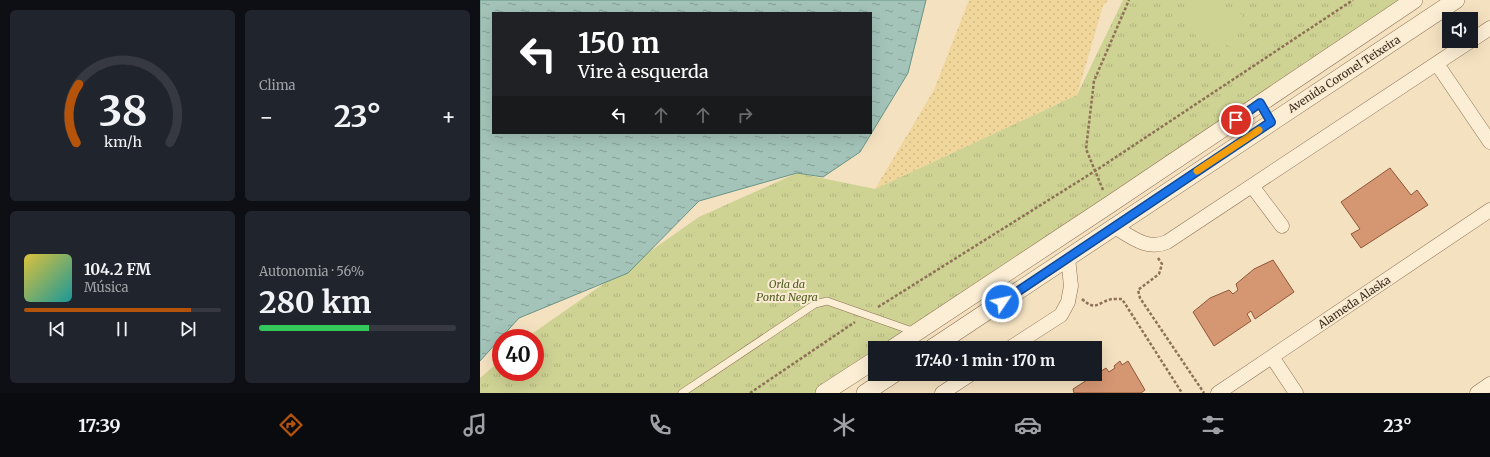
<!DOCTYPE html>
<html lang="pt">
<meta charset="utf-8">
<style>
body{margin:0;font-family:Merriweather,serif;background:#20242c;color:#f1f3f6;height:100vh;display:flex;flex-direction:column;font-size:15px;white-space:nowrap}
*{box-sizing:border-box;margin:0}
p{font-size:13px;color:#9ea1a6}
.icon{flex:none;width:22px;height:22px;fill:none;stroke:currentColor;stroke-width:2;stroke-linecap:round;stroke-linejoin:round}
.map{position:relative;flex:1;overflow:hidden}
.panel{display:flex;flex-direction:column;gap:10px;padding:10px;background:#0d0f14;width:480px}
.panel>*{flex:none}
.top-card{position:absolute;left:12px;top:12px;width:380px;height:122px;border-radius:0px;box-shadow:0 4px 16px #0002;background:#202124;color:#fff;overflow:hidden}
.controls{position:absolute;left:962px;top:12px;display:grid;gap:8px}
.controls a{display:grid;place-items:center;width:36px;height:36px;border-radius:0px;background:#171b24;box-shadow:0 4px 16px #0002;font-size:20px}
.speed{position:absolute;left:12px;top:329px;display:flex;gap:8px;font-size:20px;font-weight:700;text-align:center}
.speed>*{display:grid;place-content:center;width:52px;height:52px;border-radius:50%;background:#171b24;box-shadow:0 4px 16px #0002;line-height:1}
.speed .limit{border:6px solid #d22;background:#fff;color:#111}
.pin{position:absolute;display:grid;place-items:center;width:34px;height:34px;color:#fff;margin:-17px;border:2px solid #fff;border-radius:50%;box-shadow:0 1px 4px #0007}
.me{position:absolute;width:44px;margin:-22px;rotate:56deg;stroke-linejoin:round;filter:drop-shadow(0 0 3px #0008)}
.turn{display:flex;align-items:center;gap:14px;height:84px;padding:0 20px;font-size:18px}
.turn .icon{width:52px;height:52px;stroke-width:2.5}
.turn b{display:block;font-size:28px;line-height:34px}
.lanes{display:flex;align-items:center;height:38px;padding:0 20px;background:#0003;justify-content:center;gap:20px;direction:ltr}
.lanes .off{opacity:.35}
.big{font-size:30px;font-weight:700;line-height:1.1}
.panel .tile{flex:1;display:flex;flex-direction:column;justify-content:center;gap:6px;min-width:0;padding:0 14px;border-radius:6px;background:#20242c}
.panel .dial{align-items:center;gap:0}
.dial svg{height:104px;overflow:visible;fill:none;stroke:#363941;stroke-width:7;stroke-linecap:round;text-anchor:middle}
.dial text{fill:#f1f3f6;stroke:none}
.song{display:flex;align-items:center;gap:12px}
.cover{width:48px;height:48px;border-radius:6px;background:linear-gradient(135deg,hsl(50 70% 55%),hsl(180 70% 35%))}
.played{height:4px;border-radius:2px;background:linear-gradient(90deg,#b45309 85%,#363941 85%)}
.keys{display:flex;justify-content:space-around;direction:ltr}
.heat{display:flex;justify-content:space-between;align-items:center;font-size:22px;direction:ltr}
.charge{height:6px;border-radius:3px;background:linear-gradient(90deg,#34c759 56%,#363941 0)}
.panel .tiles{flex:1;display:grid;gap:10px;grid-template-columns:repeat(2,1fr)}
.trip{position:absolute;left:388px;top:341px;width:234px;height:40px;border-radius:0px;background:#171b24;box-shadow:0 4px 16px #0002;font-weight:700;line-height:40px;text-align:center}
.menu{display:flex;height:64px;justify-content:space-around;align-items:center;background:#090b0e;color:#9ea1a6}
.menu .icon{width:28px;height:28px}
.menu .active{color:#b45309}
.menu b{font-size:18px;color:#f1f3f6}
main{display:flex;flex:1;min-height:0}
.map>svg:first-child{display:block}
.sand{fill:url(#sand-dots)}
.park{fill:url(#park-tufts)}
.pitch{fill:#ced293}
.water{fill:url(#water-ripples);stroke:#699487;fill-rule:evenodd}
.building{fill:#d59672;stroke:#905739}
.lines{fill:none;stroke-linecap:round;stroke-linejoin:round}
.service-casing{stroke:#8e7156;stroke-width:8}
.minor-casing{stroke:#8e7156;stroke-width:15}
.tertiary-casing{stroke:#8e7156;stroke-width:18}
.path{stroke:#8e7156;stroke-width:2.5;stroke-dasharray:3 2;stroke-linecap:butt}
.service{stroke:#fceed5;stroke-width:7}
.minor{stroke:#fceed5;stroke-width:14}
.tertiary{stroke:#fceed5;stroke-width:17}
.route-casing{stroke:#114b97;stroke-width:10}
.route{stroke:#1a73e8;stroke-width:7}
.slow{stroke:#f59e0b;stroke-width:7}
.labels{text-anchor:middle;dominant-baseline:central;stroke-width:4;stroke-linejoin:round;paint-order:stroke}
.street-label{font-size:11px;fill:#3c2a1c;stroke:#f9ebd1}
.park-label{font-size:11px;font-style:italic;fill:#4f5b20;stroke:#f9ebd1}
</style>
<main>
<section class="panel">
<div class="tiles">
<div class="tile dial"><svg viewBox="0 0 100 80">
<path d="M14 69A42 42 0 1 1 86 69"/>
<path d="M14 69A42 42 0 0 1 16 24" stroke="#b45309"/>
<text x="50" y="56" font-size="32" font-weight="700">38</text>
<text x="50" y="72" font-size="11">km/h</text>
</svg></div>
<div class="tile"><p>Clima</p>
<div class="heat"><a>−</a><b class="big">23°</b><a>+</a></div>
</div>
<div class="tile">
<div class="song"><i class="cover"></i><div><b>104.2 FM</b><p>Música</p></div></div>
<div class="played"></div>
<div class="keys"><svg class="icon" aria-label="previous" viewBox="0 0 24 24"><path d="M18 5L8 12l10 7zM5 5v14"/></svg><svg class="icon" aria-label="pause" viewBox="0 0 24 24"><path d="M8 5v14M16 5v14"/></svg><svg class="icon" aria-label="next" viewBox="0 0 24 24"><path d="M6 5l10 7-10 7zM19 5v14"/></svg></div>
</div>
<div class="tile"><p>Autonomia · 56%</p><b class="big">280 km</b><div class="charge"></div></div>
</div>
</section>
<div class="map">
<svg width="1010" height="393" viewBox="0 0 1010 393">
<defs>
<pattern id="sand-dots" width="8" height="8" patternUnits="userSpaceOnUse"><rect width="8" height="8" fill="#f1d69b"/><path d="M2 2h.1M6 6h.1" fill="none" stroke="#d0b885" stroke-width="1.8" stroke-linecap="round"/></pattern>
<pattern id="park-tufts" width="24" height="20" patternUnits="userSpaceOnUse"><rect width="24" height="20" fill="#ced293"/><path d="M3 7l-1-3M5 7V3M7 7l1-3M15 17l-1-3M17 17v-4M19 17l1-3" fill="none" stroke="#b2b47e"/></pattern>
<pattern id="water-ripples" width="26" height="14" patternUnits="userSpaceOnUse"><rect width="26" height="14" fill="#a4c4b9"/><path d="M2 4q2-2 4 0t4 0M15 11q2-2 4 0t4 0" fill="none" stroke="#879f96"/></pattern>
</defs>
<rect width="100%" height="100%" fill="#f3e1c0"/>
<path class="sand" d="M489,0H628L623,6L597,95L395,189L454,90Z"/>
<path class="park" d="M643,0H931L405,348H395V355L337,393H0V378L21,360V372H55V338H46L219,217L317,173L395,189L597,95Z"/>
<path class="pitch" d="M714,0H720L763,15L752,47L704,31Z
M791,0H816L813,8Z"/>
<path class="water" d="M0,0H446L428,73L380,152L343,177L317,173L219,201L148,273L39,318L0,361ZM13,13H391V133H13Z"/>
<path class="building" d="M910,168L931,195L937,190L948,205L881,248L871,234L880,229L861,202Z
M793,260L814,292L775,319L771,311L767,314L771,321L734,346L713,312L730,298L749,290L753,294L758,290L756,284L774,269Z
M640,361L642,365L648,361L665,390L661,393H594L593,389L626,368L629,372L635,368L634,366Z"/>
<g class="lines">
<defs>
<path id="service" d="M202,393L335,304L347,301L435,332"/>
<path id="minor" d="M957,64L1010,142
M772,186L802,226
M633,226C650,236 667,251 687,242L1010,28
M530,348L581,315L588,302L591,286L588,258
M792,357L816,393
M462,393L491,374
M738,393L1010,210
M997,393L1010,384"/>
<path id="tertiary" d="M413,348L629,205L934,0
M452,348L976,0
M344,393L395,360
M385,393L414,374"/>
</defs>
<use href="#service" class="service-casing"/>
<use href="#minor" class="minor-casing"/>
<use href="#tertiary" class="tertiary-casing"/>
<path class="path" d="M623,190L606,149L614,81L649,0
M678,258L682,264L679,274L658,290L660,298L724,393
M602,299C616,312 618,302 632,299C635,299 639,299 642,299L702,393
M398,307L615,171L873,0
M270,393L375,322"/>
<use href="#service" class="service"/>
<use href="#minor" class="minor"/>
<use href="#tertiary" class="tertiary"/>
</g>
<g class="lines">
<defs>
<path id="route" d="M522,302L791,122L780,103L756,120"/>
</defs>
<use href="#route" class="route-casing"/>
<use href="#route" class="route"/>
<path class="slow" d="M717,171L779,130"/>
</g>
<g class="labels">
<g class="street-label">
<text transform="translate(864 74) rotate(-33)">Avenida Coronel Teixeira</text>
<text transform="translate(874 302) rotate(-34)">Alameda Alaska</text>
</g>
<g class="park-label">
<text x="307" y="284">Orla da<tspan x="307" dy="13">Ponta Negra</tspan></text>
</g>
</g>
</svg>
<div class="controls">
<a><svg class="icon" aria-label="sound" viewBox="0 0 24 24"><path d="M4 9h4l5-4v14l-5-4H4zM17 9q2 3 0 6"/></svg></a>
</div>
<div class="speed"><div class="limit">40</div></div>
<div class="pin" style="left:756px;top:120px;background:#d93025"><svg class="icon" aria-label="arrive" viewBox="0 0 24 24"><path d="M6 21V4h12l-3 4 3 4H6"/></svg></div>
<svg class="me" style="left:522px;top:302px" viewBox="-20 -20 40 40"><circle r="17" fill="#1a73e8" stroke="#fff" stroke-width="3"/><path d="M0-11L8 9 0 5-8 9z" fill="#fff"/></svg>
<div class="trip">17:40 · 1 min · 170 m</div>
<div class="top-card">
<div class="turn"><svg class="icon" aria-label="left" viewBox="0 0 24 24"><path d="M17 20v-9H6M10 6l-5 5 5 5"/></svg><div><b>150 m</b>Vire à esquerda</div></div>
<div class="lanes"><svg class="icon" aria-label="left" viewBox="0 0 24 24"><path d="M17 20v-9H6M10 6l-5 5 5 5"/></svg><svg class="icon off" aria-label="ahead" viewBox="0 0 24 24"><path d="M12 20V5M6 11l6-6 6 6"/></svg><svg class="icon off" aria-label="ahead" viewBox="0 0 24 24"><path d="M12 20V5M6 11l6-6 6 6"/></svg><svg class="icon off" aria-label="right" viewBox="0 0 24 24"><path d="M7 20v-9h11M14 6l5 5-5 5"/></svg></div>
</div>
</div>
</main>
<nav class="menu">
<b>17:39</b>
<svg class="icon active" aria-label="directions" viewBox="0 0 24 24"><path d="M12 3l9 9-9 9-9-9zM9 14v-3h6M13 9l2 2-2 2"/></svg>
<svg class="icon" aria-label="music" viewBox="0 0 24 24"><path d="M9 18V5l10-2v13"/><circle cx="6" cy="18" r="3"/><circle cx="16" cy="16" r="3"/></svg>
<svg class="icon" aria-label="phone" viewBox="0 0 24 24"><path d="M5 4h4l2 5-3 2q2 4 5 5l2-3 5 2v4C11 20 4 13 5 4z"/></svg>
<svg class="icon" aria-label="climate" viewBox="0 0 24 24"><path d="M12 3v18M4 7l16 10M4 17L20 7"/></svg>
<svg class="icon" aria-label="car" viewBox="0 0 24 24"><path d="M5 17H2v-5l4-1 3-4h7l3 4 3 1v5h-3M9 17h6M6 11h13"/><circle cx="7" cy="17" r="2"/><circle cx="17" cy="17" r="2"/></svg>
<svg class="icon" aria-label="filters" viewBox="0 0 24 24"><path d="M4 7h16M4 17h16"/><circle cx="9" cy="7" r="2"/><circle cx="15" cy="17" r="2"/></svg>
<b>23°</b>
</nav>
